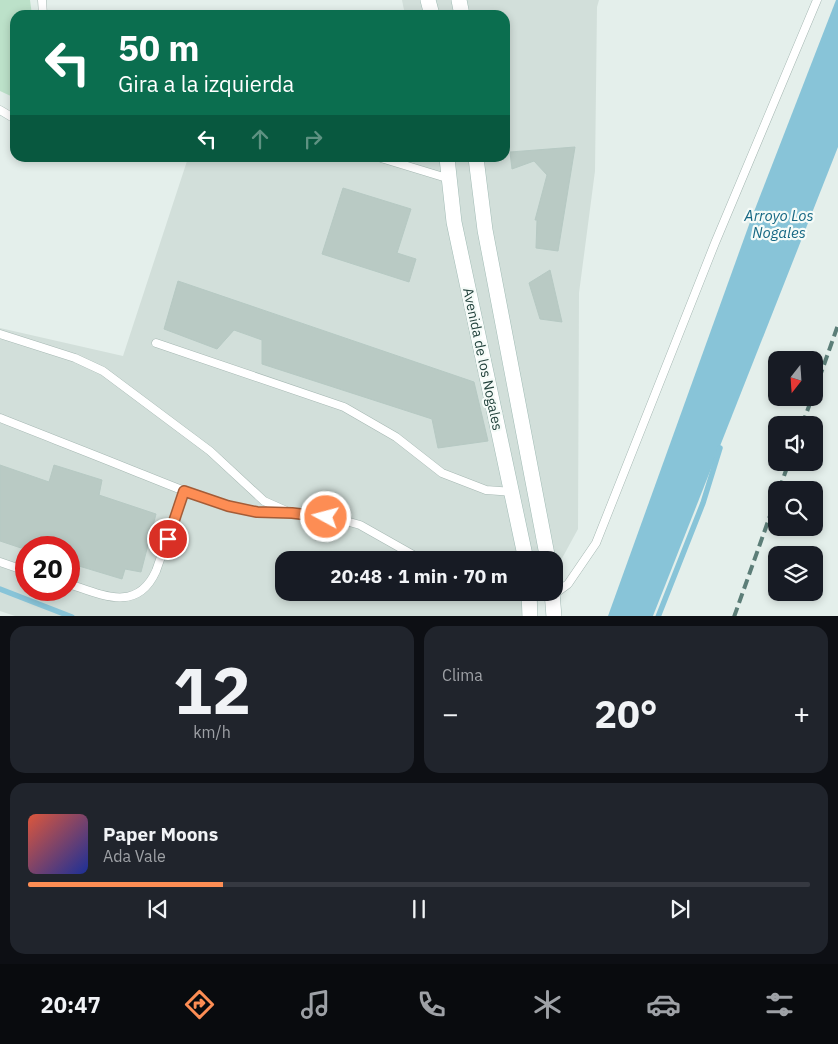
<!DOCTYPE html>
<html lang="es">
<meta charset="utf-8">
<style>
body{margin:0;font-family:"IBM Plex Sans",sans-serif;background:#20242c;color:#f1f3f6;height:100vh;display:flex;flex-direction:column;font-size:19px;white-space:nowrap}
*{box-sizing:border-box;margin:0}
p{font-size:16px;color:#9ea1a6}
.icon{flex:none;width:28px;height:28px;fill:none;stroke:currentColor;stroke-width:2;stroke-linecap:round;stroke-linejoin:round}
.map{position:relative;height:616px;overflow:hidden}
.drawer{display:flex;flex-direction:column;gap:10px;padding:10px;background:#0d0f14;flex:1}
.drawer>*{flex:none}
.guide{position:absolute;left:10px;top:10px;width:500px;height:152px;border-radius:15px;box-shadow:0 2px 8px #0003;background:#0b6e4f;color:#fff;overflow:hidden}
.needle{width:32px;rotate:197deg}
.tools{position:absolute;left:768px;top:351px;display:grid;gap:10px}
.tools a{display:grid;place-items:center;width:55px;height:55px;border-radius:10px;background:#171b24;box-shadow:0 2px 8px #0003;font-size:25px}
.speed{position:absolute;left:15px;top:536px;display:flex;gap:10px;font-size:25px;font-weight:700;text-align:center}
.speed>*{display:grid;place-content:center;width:65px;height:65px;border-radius:50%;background:#171b24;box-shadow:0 2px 8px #0003;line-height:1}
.speed .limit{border:8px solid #d22;background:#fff;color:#111}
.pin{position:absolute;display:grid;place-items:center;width:42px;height:42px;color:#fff;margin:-21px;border:2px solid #fff;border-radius:50%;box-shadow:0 1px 5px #0007}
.me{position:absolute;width:55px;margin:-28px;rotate:277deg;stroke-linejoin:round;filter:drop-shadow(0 0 4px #0008)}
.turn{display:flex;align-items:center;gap:18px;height:105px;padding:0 25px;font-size:22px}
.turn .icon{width:65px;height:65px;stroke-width:2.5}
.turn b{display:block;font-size:35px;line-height:42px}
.lanes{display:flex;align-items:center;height:48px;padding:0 25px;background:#0003;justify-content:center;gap:25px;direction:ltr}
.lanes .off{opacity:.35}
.big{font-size:38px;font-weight:800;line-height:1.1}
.drawer .widget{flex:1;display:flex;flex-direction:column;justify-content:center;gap:8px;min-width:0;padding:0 18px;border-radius:15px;background:#20242c}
.drawer .dial{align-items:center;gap:0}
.dial b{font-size:65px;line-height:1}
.song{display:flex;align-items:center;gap:15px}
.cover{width:60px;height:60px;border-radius:8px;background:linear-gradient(135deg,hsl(10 70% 55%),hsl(230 70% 35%))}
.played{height:5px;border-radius:2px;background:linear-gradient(90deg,#fd8d54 25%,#363941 25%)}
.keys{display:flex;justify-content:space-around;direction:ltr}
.heat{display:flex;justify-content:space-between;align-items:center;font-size:28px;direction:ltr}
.drawer .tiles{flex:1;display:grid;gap:10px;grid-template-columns:1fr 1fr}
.widget:last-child{grid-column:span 2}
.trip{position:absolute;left:275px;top:551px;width:288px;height:50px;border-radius:15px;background:#171b24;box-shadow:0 2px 8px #0003;font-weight:800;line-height:50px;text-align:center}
.tabs{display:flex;height:80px;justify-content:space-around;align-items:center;background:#090b0e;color:#9ea1a6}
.tabs .icon{width:35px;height:35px}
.tabs .current{color:#fd8d54}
.tabs b{font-size:22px;color:#f1f3f6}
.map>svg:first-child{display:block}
.built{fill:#d2dfda;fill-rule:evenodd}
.green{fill:#bce1c9}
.water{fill:#88c4d8}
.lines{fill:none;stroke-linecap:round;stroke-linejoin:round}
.stream{stroke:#88c4d8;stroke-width:5.5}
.building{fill:#b9cac4;stroke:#b6c9c3}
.service-casing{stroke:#a6b8b3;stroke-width:9}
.secondary-casing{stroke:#a1bbb5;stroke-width:16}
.service{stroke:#fff;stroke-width:8}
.secondary{stroke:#fff;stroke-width:15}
.rail{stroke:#5c7e78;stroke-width:4;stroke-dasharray:10 5;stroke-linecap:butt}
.route-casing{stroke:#a45c37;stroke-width:12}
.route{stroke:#fd8d54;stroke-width:9}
.labels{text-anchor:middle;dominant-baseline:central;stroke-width:4.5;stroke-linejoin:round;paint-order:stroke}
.street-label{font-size:14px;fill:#22423c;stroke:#f5fbf8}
.water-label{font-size:15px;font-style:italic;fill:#166884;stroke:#f5fbf8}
</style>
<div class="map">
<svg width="838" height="617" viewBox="0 0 838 617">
<rect width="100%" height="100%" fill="#e4efeb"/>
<path class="built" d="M402,0H599L597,7L595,171L579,293L578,529L554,573V560H284V592L543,593L529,616L18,617L0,611V328L123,356L188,158H505V15H405ZM26,548H69V590H26Z"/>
<path class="green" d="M0,0H30L32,15H15V98L0,91Z"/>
<path class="water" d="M836,0H838V147L653,616H608L750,222Z"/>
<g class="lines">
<path class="stream" d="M0,589L72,617
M658,617L703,503L720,448"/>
</g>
<path class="building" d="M575,147L558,251L536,248L537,220H535L547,175L534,161L512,169L510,152Z
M343,188L411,209L397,253L416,259L409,282L322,254Z
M550,270L562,322L540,319L529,283Z
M178,281L474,382L488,441L438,448L432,419L262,364V340L234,330L217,349L164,329Z
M0,465L49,482L54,465L102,480L99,495L156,514L141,572L125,569L122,579L69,563V548H21L0,541Z"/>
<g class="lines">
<defs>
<path id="service" d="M42,0L43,15
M0,110L15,119
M381,158L450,179
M0,334L75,358L103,371L210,451L264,501L291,513L339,519L360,525L422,560
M156,343L344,407L396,437L442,473L486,490L512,492
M0,418C45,436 90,453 134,471C183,490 234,515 287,513
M0,562L26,571
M69,584C102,595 137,613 156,571L184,491
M519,592L553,595L568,584L596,543L715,243L817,0"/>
<path id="secondary" d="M428,0L432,15
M459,0L462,15
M447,158L454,222L526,560
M476,158L485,230L548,560
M529,592L530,617
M552,592L554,617"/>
</defs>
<use href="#service" class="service-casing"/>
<use href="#secondary" class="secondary-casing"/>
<use href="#service" class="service"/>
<use href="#secondary" class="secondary"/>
<path class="rail" d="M814,393L838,325
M802,425L812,398
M779,490L789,462
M734,617L776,499"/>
</g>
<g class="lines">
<defs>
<path id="route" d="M168,539L184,491L228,506L257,512L292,513L326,517"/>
</defs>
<use href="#route" class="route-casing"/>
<use href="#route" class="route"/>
</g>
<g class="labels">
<g class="street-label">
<text transform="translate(483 359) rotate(78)">Avenida de los Nogales</text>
</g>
<g class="water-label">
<text x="779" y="215">Arroyo Los<tspan x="779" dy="17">Nogales</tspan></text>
</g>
</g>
</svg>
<div class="tools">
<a><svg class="needle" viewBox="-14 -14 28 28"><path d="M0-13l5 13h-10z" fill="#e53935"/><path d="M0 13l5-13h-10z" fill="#9ea1a6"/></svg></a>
<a><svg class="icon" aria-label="sound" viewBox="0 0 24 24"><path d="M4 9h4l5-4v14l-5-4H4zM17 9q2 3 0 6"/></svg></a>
<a><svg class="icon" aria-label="search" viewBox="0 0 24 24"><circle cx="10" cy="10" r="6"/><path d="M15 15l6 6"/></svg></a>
<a><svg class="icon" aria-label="layers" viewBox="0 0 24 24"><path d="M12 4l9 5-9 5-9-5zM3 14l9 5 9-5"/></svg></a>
</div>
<div class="speed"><div class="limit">20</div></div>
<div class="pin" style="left:168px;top:539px;background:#d93025"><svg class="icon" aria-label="arrive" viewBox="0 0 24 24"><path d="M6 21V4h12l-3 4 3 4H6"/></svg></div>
<svg class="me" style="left:326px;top:517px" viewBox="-20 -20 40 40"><circle r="17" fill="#fd8d54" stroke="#fff" stroke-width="3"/><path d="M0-11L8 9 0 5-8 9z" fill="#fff"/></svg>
<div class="trip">20:48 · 1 min · 70 m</div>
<div class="guide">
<div class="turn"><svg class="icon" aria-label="left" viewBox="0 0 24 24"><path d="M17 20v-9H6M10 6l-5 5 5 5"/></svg><div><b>50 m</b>Gira a la izquierda</div></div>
<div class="lanes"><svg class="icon" aria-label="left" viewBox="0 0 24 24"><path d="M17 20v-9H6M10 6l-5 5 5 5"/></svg><svg class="icon off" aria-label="ahead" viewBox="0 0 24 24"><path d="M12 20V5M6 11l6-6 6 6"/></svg><svg class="icon off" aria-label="right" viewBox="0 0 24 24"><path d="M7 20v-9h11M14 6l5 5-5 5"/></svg></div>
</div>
</div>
<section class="drawer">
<div class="tiles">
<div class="widget dial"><b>12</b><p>km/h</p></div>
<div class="widget"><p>Clima</p>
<div class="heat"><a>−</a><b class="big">20°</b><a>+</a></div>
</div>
<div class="widget">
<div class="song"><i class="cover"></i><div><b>Paper Moons</b><p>Ada Vale</p></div></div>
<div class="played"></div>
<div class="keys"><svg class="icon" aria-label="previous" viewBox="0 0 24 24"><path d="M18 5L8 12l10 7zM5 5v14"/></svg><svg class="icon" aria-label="pause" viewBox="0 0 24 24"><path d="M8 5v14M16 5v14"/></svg><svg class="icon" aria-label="next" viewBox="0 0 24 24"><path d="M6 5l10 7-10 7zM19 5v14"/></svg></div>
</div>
</div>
</section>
<nav class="tabs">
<b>20:47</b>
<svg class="icon current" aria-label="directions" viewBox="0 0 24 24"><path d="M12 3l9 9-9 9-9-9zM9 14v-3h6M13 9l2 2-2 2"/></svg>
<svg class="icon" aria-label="music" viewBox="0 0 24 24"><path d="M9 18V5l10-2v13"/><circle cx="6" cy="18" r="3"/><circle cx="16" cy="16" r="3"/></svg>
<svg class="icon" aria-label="phone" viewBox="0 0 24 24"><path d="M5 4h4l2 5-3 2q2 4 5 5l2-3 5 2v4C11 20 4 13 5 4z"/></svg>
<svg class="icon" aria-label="climate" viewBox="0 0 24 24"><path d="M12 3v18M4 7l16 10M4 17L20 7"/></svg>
<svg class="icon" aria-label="car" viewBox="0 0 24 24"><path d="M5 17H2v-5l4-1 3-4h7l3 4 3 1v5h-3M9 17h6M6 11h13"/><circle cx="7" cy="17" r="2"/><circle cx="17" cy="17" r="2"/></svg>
<svg class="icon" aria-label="filters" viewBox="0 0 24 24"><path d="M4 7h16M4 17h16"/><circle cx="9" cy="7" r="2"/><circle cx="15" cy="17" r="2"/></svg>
</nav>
